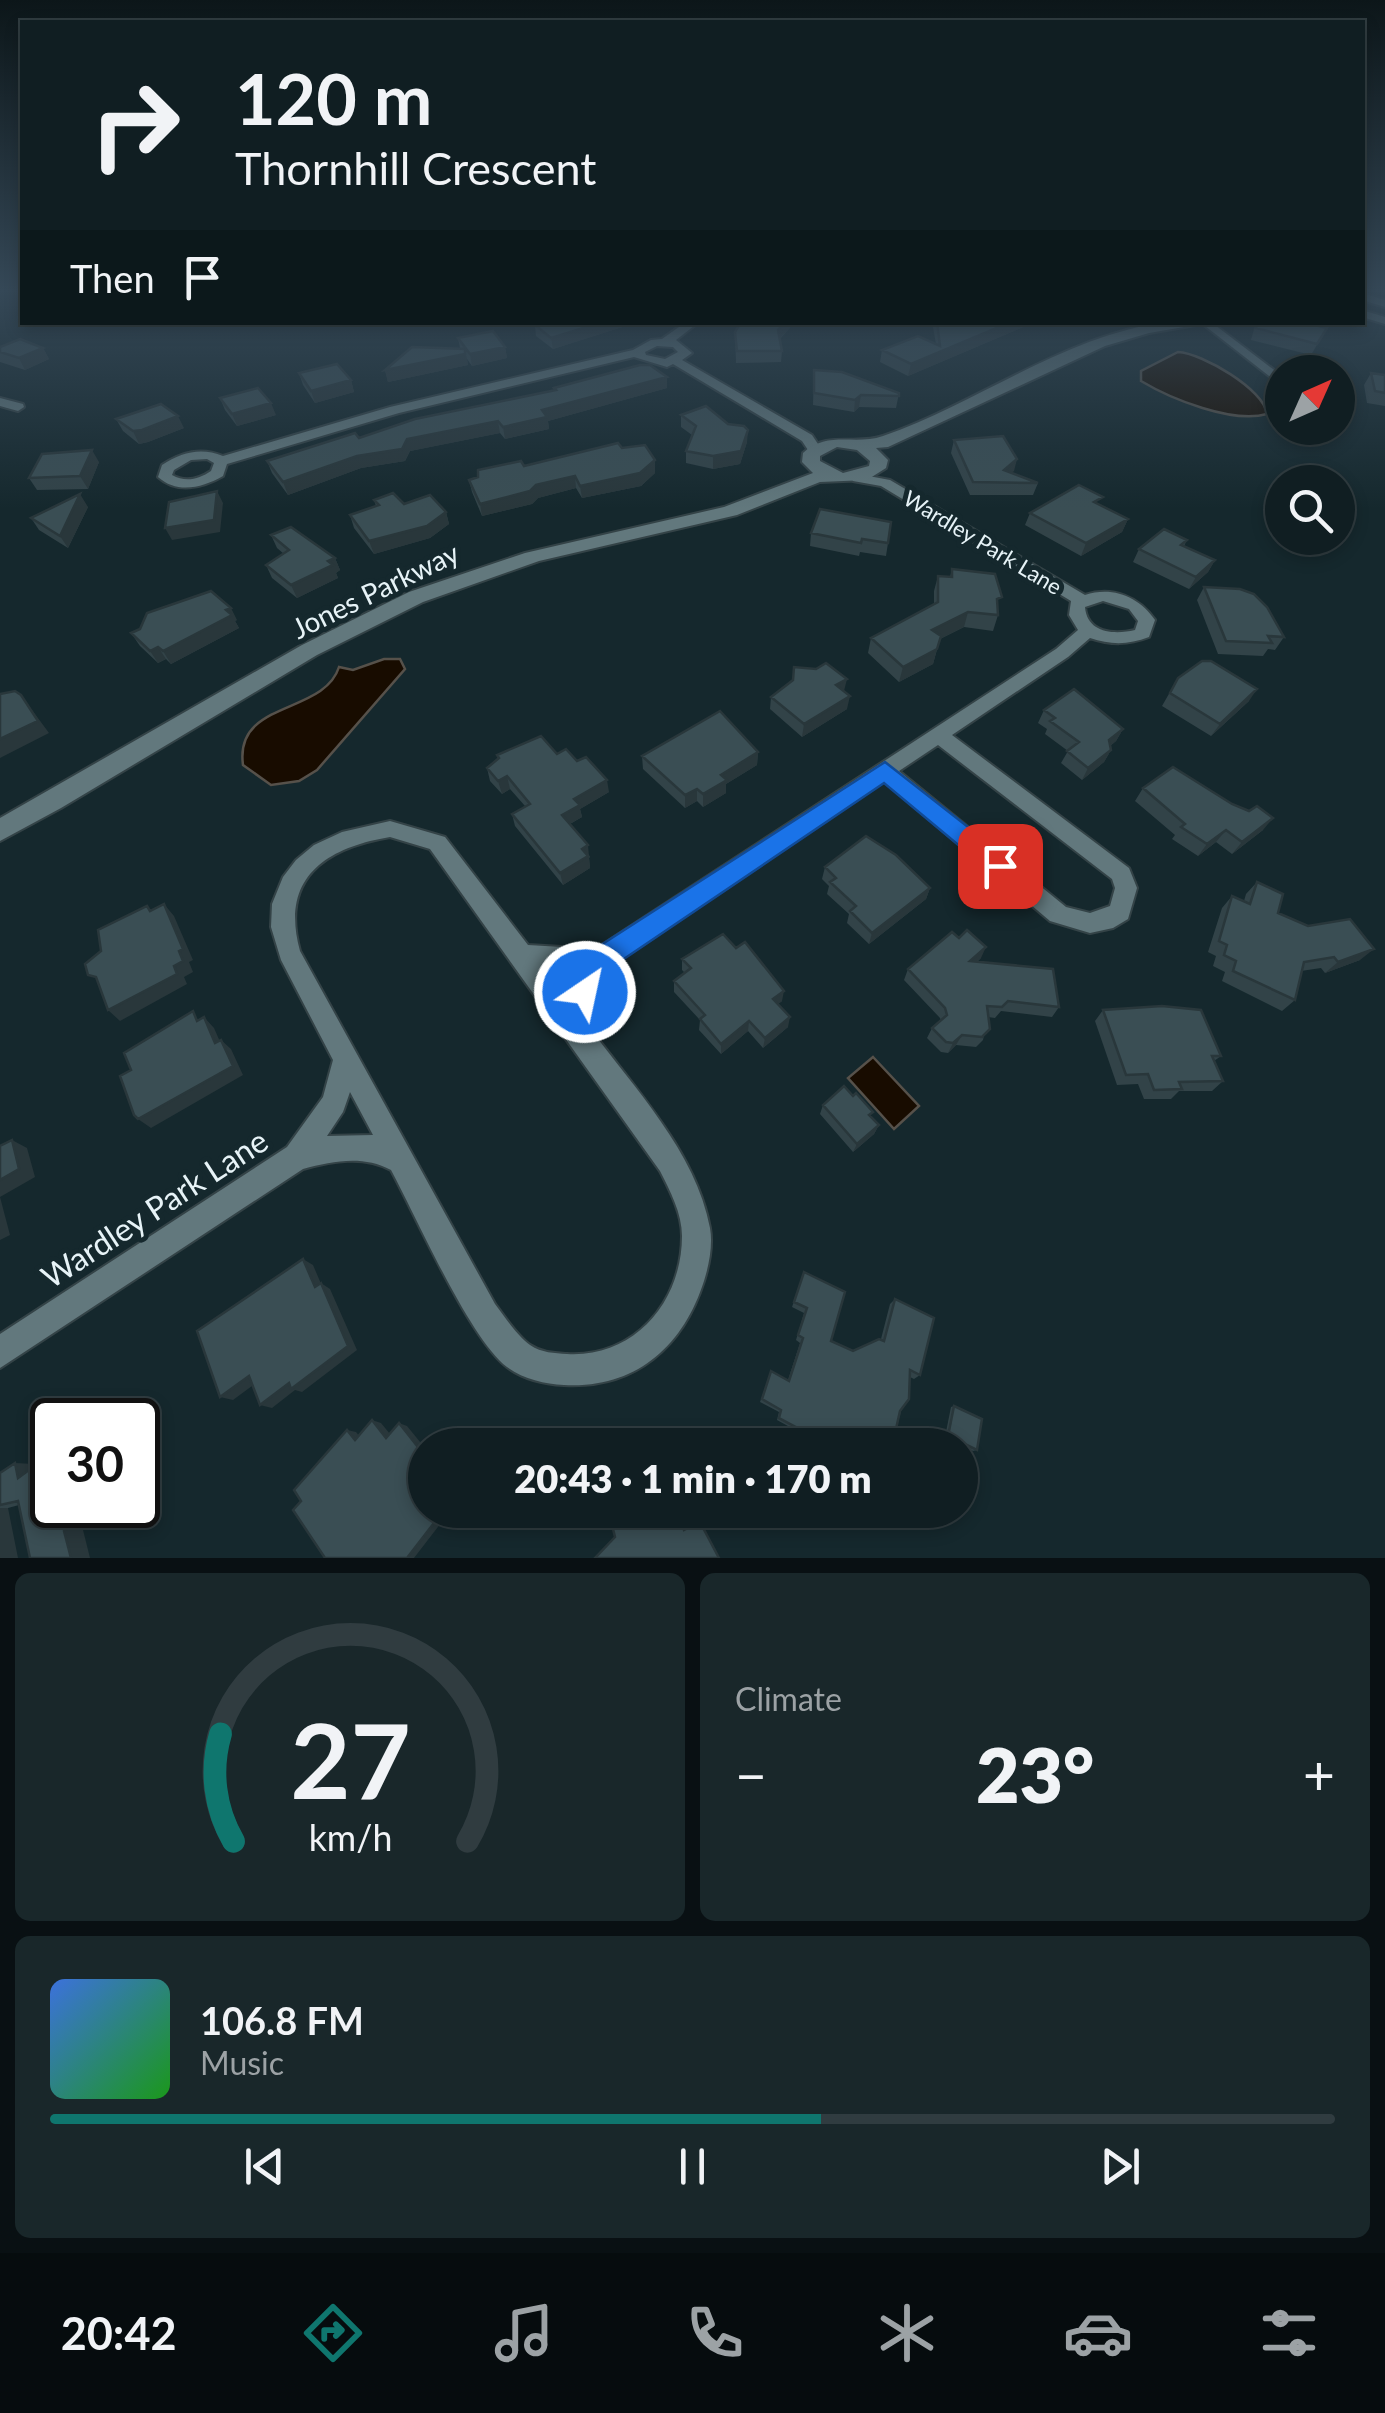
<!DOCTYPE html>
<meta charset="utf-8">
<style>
body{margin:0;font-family:Lato,sans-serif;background:#19272a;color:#f1f3f6;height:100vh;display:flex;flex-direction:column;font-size:38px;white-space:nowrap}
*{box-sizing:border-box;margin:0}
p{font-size:32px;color:#9ca2a5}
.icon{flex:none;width:55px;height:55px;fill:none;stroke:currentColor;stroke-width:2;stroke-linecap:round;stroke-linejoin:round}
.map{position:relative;height:1558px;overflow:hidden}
.side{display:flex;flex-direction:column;gap:15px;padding:15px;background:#091013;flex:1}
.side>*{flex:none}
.top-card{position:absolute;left:20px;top:20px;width:1345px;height:305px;border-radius:0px;box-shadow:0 5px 15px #0003,0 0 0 2px #303c40;background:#101e22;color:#f1f3f6;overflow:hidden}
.needle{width:65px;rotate:45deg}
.buttons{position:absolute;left:1265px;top:355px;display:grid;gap:20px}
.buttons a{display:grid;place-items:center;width:90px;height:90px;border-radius:50%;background:#101e22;box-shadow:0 5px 15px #0003,0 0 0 2px #303c40;font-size:50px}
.speed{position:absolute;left:30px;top:1398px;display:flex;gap:20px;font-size:50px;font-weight:700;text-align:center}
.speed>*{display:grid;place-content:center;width:130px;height:130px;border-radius:50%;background:#101e22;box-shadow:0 5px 15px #0003,0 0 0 2px #303c40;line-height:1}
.speed .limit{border:5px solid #111;border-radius:15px;background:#fff;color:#111}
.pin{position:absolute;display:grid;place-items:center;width:85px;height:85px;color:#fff;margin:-42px;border-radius:20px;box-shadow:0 5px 15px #0006}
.me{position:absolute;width:110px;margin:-55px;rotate:34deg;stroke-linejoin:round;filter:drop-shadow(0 0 8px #0008)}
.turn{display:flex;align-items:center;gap:35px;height:210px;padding:0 50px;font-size:45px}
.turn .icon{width:130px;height:130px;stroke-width:2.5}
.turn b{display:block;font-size:70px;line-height:85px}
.then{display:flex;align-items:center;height:95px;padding:0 50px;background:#0003;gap:20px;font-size:38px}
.big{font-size:75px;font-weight:800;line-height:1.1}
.side .tile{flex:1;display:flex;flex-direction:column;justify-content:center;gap:15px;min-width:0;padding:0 35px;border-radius:15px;background:#19272a}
.side .dial{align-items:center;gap:0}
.dial svg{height:260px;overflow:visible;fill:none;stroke:#303c40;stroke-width:7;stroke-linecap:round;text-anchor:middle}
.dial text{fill:#f1f3f6;stroke:none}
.song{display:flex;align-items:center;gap:30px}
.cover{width:120px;height:120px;border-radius:15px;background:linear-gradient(135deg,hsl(220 70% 55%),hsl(120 70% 35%))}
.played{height:10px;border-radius:5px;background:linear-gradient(90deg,#0f766e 60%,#303c40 60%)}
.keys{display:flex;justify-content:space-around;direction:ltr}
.heat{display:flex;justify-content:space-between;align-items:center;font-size:55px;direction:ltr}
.side .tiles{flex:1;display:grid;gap:15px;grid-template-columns:1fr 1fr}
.tile:last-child{grid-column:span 2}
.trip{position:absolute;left:408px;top:1428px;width:570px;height:100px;border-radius:50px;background:#101e22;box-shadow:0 5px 15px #0003,0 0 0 2px #303c40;font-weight:800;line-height:100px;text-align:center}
.dock{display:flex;height:160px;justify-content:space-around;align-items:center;background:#060c0e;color:#9ca2a5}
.dock .icon{width:70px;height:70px}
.dock .current{color:#0f766e}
.dock b{font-size:45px;color:#f1f3f6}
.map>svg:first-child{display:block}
.water{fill:#180c00;stroke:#56514a;stroke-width:2.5}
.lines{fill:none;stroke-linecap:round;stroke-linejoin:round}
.minor-casing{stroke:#344347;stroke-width:4}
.tertiary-casing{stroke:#344347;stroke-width:4}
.minor{fill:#62787d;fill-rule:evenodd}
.tertiary{fill:#62787d;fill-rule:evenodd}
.wall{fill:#324348}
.shaded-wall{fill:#29373b}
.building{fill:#3a4e54;stroke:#29373b;stroke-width:2.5}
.route{fill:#1a73e8;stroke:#114b97;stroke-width:2.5}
.labels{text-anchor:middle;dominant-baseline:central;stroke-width:10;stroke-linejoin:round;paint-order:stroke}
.far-street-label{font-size:22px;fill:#e7f3f7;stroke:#15282d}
.street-label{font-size:28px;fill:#e7f3f7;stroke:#15282d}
.near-street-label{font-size:32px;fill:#e7f3f7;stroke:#15282d}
</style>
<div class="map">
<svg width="1385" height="1558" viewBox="0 0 1385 1558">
<rect width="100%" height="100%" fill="#15282d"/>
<path class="water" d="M1178,352C1202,353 1265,390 1267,414C1233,424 1171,399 1141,381V371Z
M384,659H400L405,669L317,770L299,781L271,785L243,765C234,700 324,715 339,667L353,670Z
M873,1057L919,1106L894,1129L848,1078Z"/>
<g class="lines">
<defs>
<path id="minor" d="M1362,293L1385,300V307L1362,300Z
M1362,310L1385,317V324L1362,317Z
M686,322H699L676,340L692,353L682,360L812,435L822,450L820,453H810L802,441L673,364L667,367L634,357L399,413L227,464L223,476C202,488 177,494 158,477L162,465C182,452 201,447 223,456L390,407L633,350L651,340L662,339ZM657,346L673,347L678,352L665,359L646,355L645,352ZM207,459L214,463L211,471C199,479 186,483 172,475L174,470L191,460Z
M1200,322H1211L1282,376V386Z
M0,398L23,404L24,407L18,411L0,406Z
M858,474L890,480L1085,595C1113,586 1139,597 1155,620L1149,637C1128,645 1111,645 1090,638L1068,657L952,735L1129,868L1137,888L1128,919L1113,928L1090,933L1050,921L884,781L608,967L591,1008L589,1027C634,1088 696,1152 710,1228C713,1245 709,1265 704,1281C683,1347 635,1389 564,1385C545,1384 523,1379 507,1367C469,1338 416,1216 391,1170C363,1155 333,1161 303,1169L0,1368V1334L287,1147L323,1097L333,1060L281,960L271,927L272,904L283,877L296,860L314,845L342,832L390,821L445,837L528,945L596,949L1056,649L1078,630L1069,615L1071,601L881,486L853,481L851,478ZM1103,601L1129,609L1138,621L1135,630C1114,635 1087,633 1085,607ZM938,745L1112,879L1115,888L1110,906L1090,913L1066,907L899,771ZM390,837L430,849L660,1171C670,1191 682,1213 682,1236C682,1302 634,1358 567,1354C554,1353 542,1353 530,1345C517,1336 505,1317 495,1304L300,951C280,879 324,848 390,837ZM544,967L583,970L570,1001ZM350,1092L373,1135L327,1136L343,1112Z"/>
<path id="tertiary" d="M1167,322H1213L1149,333L1105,346L888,447L876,448L888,460L886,468L867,480L820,482L737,515L539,561L423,602L317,655L61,808L0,841V818L302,645L409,592L525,553L724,507L813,473L802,462L803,453C828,430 855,446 883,436C978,403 1065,335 1167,322ZM837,447L857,450L870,461L869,466L843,473L820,461V456Z"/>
</defs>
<use href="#minor" class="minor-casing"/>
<use href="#tertiary" class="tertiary-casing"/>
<use href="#minor" class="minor"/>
<use href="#tertiary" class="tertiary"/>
</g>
<path class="wall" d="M541,322H638L553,349L536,336L535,325Z
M737,322H795L780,339L782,351L781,362L736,363L735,332L740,324Z
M934,322H1035L908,376L880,362L882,350L936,344L933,327Z
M1256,322H1301L1327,328L1311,355L1251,340Z
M458,338L505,347L507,358L472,366L467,359L468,365L388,382L385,370L460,348Z
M0,347L43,348L49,359L25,370L0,362Z
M814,370L899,393L896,408L859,407L854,412L813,405Z
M299,373L351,380L354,392L315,403L303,385Z
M1371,373L1385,375V406L1367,403L1364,385Z
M667,377V388L548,421L549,429L505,439L500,433L410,451L405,461L361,468L288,495L272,473L267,461L554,391V388Z
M220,398L276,415L237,426L225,410Z
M681,415L747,442L740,464L713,469L686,463V451L692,435L681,427Z
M116,419L184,428L148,442L139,444L123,431Z
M954,440L1017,459L1012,473L1038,483L1033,495H970L951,453Z
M622,448L655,460V473L641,486L582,498L576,488L538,498L532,504L482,516L472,492L469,480L524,466Z
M99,462L88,489L37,490L29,478Z
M374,500L446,512L449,524L430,538L374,554L354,528L350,515L376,506Z
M1100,505L1128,519L1122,532L1081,556L1025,525L1030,513Z
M88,507L68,548L39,530L31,518Z
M811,533L888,543L886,556L860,552L859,556L810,546Z
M271,535L335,558L340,570L336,573L338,578L297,598L272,578L266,565L284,554L277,548Z
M1187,540L1184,546L1215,560L1208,572L1189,589L1133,562L1139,549Z
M952,569L998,611V615L993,631L964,627L940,639L933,664L899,682L868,653L871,638L934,605V591L938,576L950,577Z
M1204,587L1284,637L1275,650L1268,649L1263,656L1218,654L1197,600Z
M237,620L235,621L239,628L171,664L166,659L158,663L140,646L131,633Z
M1178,678L1249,701L1211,736L1162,706Z
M771,697L847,709L802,737L770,709Z
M1044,710L1123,729L1116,741L1110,746L1111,750L1104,762L1082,780L1061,763L1068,751L1045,734L1047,729L1038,723Z
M758,752L757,765L726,784V793L703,807L697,801L685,808L643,769L642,756Z
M557,754L609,792L580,809L582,817L570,824L590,857L589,858L590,868L563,885L515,826L512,814L525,806L510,789L502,794L490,781L487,768L498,759L497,755Z
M1143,788L1263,830L1232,854L1216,842L1198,856L1172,839L1175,835L1135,801Z
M825,867L930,888L926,899L869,944L847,923L849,914L827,894L829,886L822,879Z
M1257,882L1278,913L1360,960L1325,973L1321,968L1301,971L1295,1000L1282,1011L1222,981L1225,972L1213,966L1216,956L1208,952L1222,908L1232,896L1244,901L1246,894Z
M981,958L977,962L1059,1007L1052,1017L1001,1011L995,1018L988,1017L983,1040L976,1047L956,1045L948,1053L941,1052L927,1038L932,1028L941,1021L940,1018L904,980L908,969Z
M682,959L782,1001L778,1004L788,1027L763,1048L748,1031L721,1054L699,1030L700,1020L674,992V981L685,973L682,970Z
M1103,1010L1221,1056L1214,1061L1223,1081L1212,1091H1179L1171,1099H1144L1138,1084L1117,1085L1095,1021Z
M853,1096L879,1125L874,1134L853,1152L820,1114L823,1105Z
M804,1272L831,1341L853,1351L881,1339L890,1304L895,1299L920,1375L914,1379L910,1377L894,1438L904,1445H816L817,1442L777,1420L779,1412L760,1402L771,1371L788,1380L800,1343L796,1340L804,1313L792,1307Z
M954,1406L977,1450L973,1451L945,1437L951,1407Z
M34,1464V1466L96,1520L83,1530L19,1505L8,1508L0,1558V1473Z"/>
<path class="shaded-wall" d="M603,322H638L553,349L551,338Z
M785,322H795L777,341L778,330Z
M1011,322H1035L908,376L911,364Z
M505,347L507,358L472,366L470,354Z
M43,348L49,359L25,370L19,358Z
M465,349L468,365L388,382L385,370Z
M667,377V388L548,421L549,429L505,439L503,427L542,410Z
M351,380L354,392L315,403L311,391Z
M861,395L859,407L854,412L855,400Z
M271,403L276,415L237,426L232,414Z
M178,416L184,428L148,442L139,444L133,431Z
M498,421L500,433L410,451L405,461L361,468L288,495L283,482L407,439Z
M748,430L747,442L740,464L713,469V456Z
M92,450L99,462L88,489L80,476Z
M1017,459L1014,471L1000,482L1004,470Z
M655,460V473L641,486L582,498L580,486Z
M575,476L576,488L538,498L532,504L482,516L480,504L536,485Z
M217,491L223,503L220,532L172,540L165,528Z
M80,494L88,507L68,548L60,536Z
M446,512L449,524L430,538L374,554L369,541Z
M1128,519L1122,532L1081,556L1086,543Z
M335,558L340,570L336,573L338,578L297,598L291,585Z
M1215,560L1208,572L1189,589L1196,577Z
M231,608L237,620L235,621L239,628L171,664L163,651Z
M968,612L964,627L928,645L932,630Z
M158,647L166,659L158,663L150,651Z
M937,649L933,664L899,682L903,667Z
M847,679L844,691L836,685Z
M1257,689L1249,701L1211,736L1220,724Z
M21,695L49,733L0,758V739Z
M850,696L847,709L802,737L804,724Z
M1123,729L1116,741L1102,753L1109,740Z
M1111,750L1104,762L1082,780L1088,768Z
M758,752L757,765L726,784V793L703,807V794L721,775Z
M507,776L510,789L502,794L498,781Z
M607,780L609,792L580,809L582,817L564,827L562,815L574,799Z
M697,789V801L685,808V795Z
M1273,818L1263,830L1232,854L1242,842Z
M1226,830L1216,842L1198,856L1207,844Z
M588,845L590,868L563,885L560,873L582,849Z
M930,888L926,899L869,944L872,933Z
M164,904L174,916L193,960L189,962L193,972L184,977L187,984L120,1021L108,1010L179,951Z
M986,947L981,958L964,972L970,961Z
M1374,949L1360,960L1325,973L1338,962Z
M784,991L782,1001L772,1009L773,999Z
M204,1017L214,1028L225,1053L215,1043Z
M790,1017L788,1027L763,1048L765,1038Z
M749,1021L748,1031L721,1054V1044Z
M962,1035L956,1045L948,1053L953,1043Z
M221,1040L231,1049L243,1075L151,1128L138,1119Z
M879,1125L874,1134L853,1152L857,1144Z
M12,1140L27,1148L35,1177L0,1197L10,1235L0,1240V1180Z
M303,1259L313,1265L325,1293L315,1287Z
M321,1283L330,1289L357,1350L302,1392L295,1390L272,1408L260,1405Z
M249,1376L260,1380L233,1400L220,1397Z
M372,1420L381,1423L395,1440L386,1438Z
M399,1423L407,1426L425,1448V1456Z
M347,1430L356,1432L364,1442L355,1440Z
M15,1463L34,1464L37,1479L18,1478Z
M74,1505H92L96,1520L83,1530L90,1558H71L64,1531Z
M0,1508H8L18,1558H0Z
M444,1510H451L414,1558H407Z"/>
<path class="building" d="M541,322H603L551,338L535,325Z
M741,322H785L778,330L782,351H737L735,332Z
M937,322H1011L911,364L882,350L918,336L940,346Z
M1258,322H1301L1327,328L1317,344L1256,328Z
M493,331L505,347L470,354L458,338Z
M20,339L43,348L19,358L0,352V347Z
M412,347L465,349V354L385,370Z
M337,364L351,380L311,391L299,373Z
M640,365H650L667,377L542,410L547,417L503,427L498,421L407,439L402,449L357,456L283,482L267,461L355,433L359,438L415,419L556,390L554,388Z
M814,370L842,372L899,393V396L861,395L855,400L814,393Z
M1371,373L1385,375V393L1375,391Z
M258,388L271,403L232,414L220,398Z
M161,404L178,416L142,430L133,431L116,419Z
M706,406L728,424L744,426L748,430L741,451L713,456L686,451L696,426L681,415Z
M1003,436L1017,459L1004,470L1038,483L973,482L954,440Z
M618,443L622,448L645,445L655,460L640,473L580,486L575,476L536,485L530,491L480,504L469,480L478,477V470L521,461L524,466Z
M92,450L80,476L29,478L42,454Z
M1079,485L1103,497L1094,502L1128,519L1086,543L1030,513Z
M217,491L214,520L165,528L169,502Z
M393,493L404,504L430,495L446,512L427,526L369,541L350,515L379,505L374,500Z
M80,494L60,536L31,518Z
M820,509L891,522L888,543L862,539L861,543L811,533Z
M291,527L335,558L328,561L333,565L291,585L266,565L289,550L271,535Z
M1164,529L1187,540L1181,545L1215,560L1196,577L1139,549Z
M952,569L995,574L1002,597L997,599L998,615L968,612L932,630L941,636L937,649L903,667L871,638L938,602V576L952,577Z
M1204,587L1240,589L1254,594L1267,607L1284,637L1268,636L1272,643L1226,641Z
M211,591L231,608L226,610L232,615L163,651L158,647L150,651L131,633L140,629L147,613Z
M1202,661H1211L1257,689L1220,724L1170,693L1178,678Z
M826,663L847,679L836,685L850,696L804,724L771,697L793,680L794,667L816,669Z
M1074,689L1123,729L1109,740L1111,750L1088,768L1067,751L1079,742L1050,721L1055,718L1044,710Z
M15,691L21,695L38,721L0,739V694Z
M720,711L758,752L721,775L727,780L703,794L697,789L685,795L642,756Z
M541,736L557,754L566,749L577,761L586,757L607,780L574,799L580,805L562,815L588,845L582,849L588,856L560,873L512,814L530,804L507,776L498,781L487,768L499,758L497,755Z
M1173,767L1232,804L1249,811L1257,806L1273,818L1242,842L1226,830L1207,844L1181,827L1185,824L1143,788Z
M866,836L896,855L930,888L872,933L850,911L856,906L830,882L836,878L825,867Z
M1257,882L1283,894L1278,913L1308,926L1350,919L1374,949L1338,962L1334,957L1304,962L1295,1000L1233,971L1236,961L1224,955L1227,945L1219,941L1232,896L1250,904Z
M164,904L183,949L179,951L183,961L174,966L177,974L108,1010L96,977L88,975L85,964L101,951L98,930L147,906L150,911Z
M967,930L986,947L970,961L1053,969L1059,1007L1008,1001L1002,1007L987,1006L990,1029L982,1037L962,1035L953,1043L946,1042L932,1028L947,1015L945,1008L908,969L952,932L959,938Z
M723,934L736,948L745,942L784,991L773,999L790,1017L765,1038L749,1021L721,1044L700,1019L705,1015L674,981L691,968L682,959Z
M1162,1006L1201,1010L1221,1056H1212L1223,1081L1179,1082L1182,1089L1154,1090L1148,1074L1126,1075L1103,1010Z
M193,1011L197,1021L204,1017L215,1043L221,1040L233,1066L138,1119L134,1115L120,1076L131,1070L124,1053Z
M844,1086L853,1096L856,1093L873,1112L869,1115L879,1125L857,1144L823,1105Z
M12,1140L19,1169L0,1180V1146Z
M303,1259L315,1287L321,1283L348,1346L291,1389L289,1383L260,1405L249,1376L220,1397L197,1331Z
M804,1272L845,1292L831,1341L853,1351L879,1339L884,1341L895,1299L934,1318L920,1375L910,1370L909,1399L900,1411L894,1438L904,1444V1445H819L820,1440L779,1418L781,1410L762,1399L771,1371L789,1381L803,1338L798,1335L807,1308L794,1302Z
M954,1406L982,1419L977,1450L948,1436Z
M372,1420L386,1438L399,1423L425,1456V1510H444L407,1558H325L293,1510L301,1501L294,1490L347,1430L355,1440Z
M52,1453V1505H74L78,1521L64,1531L71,1558H30L18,1501L0,1505V1473L15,1463L18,1478Z
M648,1510H679L684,1530L700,1522L719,1558H595L615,1537L612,1525Z"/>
<linearGradient id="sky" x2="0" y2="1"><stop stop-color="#0c1619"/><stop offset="0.57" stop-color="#354857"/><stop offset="1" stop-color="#354857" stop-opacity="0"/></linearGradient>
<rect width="1385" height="509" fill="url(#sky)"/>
<path class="route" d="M885,762L1009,859L1013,866L1009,873H992L884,783L609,969L595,1001L585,1005L575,1001L571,992L590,952Z"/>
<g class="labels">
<g class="far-street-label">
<text transform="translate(983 542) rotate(31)">Wardley Park Lane</text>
</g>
<g class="street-label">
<text transform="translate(375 590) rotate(-26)">Jones Parkway</text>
</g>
<g class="near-street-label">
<text transform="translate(154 1208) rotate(-33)">Wardley Park Lane</text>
</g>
</g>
</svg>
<div class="buttons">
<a><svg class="needle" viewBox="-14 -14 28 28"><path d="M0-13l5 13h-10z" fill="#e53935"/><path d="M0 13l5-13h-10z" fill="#9ca2a5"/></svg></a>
<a><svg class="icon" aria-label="search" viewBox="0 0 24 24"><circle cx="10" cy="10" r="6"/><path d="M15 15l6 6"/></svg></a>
</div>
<div class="speed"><div class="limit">30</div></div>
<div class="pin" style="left:1000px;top:866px;background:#d93025"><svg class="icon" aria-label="arrive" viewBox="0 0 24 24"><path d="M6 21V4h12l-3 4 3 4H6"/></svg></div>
<svg class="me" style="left:585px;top:992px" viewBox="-20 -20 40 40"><circle r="17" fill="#1a73e8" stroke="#fff" stroke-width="3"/><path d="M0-11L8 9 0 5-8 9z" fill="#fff"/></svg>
<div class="trip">20:43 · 1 min · 170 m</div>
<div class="top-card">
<div class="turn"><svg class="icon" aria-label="right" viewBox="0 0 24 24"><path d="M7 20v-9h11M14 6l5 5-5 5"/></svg><div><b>120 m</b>Thornhill Crescent</div></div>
<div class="then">Then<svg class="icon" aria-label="arrive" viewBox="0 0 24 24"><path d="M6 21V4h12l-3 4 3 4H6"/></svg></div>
</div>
</div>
<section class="side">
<div class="tiles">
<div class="tile dial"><svg viewBox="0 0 100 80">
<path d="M14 69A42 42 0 1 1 86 69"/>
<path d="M14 69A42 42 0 0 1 10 36" stroke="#0f766e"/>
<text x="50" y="56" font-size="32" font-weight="700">27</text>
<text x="50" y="72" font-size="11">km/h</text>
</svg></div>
<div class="tile"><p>Climate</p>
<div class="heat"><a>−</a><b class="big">23°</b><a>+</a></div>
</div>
<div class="tile">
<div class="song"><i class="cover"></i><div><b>106.8 FM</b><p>Music</p></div></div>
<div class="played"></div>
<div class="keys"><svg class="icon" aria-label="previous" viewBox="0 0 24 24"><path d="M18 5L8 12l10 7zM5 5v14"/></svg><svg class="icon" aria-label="pause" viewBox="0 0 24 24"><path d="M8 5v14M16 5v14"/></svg><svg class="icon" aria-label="next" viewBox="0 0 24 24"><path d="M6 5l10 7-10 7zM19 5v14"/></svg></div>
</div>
</div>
</section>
<nav class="dock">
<b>20:42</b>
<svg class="icon current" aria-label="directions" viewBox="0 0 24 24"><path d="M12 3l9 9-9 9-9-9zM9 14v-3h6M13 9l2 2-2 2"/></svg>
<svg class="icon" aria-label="music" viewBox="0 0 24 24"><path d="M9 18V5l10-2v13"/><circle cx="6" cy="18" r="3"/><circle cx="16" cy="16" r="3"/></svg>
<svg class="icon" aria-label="phone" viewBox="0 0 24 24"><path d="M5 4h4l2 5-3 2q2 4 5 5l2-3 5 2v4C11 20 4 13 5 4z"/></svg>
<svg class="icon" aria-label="climate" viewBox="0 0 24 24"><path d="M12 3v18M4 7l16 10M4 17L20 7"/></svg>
<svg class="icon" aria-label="car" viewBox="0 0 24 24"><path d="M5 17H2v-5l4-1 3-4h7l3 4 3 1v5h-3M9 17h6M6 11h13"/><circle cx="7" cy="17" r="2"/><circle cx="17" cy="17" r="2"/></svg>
<svg class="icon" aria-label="filters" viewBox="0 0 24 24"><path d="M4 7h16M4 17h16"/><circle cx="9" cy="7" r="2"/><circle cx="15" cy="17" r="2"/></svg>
</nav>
